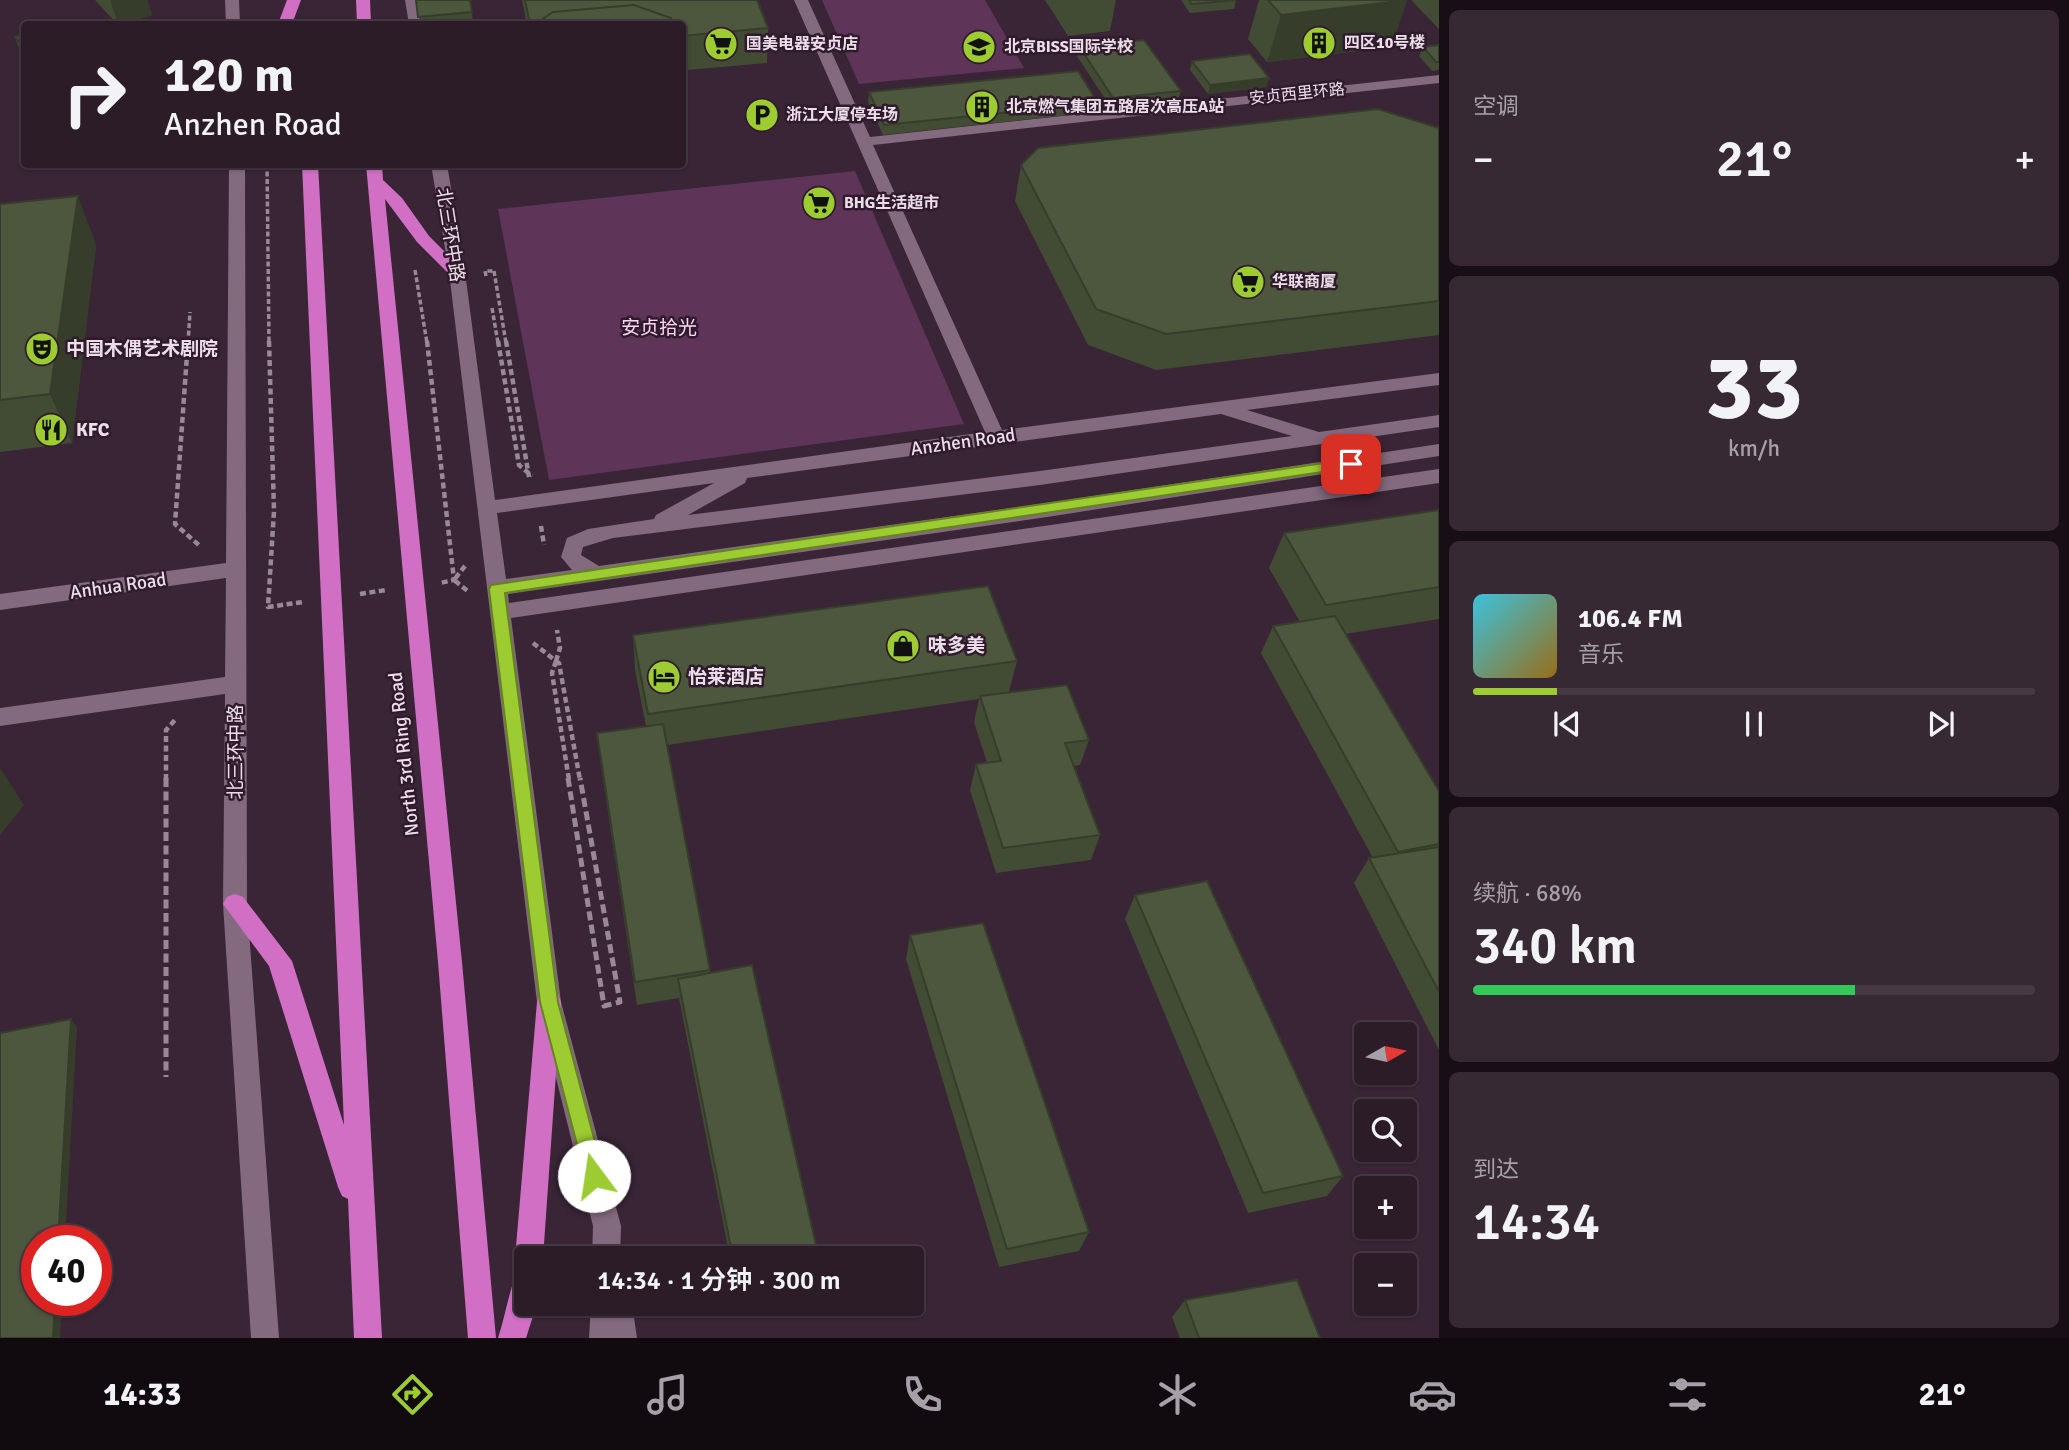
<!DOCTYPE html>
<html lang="zh">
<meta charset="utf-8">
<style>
body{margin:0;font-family:Signika,"Noto Sans SC",sans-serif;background:#372934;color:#f1f3f6;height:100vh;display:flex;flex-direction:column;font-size:26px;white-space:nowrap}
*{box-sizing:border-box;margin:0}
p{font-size:23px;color:#a6a1a8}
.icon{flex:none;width:38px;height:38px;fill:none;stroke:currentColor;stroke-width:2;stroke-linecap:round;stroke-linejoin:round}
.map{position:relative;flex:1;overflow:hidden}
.panel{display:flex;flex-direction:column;gap:10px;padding:10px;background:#180f16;width:630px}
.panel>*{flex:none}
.hud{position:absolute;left:21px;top:21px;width:665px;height:147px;border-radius:7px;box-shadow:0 2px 5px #0004,0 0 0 2px #473a45;background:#2b1c28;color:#f1f3f6;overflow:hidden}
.needle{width:46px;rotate:81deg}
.fabs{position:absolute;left:1354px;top:1022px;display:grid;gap:14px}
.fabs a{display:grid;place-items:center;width:63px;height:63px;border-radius:7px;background:#2b1c28;box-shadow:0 2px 5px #0004,0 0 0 2px #473a45;font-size:35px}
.speed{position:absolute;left:21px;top:1225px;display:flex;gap:14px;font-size:35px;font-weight:700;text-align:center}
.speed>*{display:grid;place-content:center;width:91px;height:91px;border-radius:50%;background:#2b1c28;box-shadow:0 2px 5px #0004,0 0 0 2px #473a45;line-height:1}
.speed .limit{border:10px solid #d22;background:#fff;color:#111}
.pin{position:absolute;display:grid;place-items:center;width:60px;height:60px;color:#fff;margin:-30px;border-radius:14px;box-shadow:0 4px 10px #0006}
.me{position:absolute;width:77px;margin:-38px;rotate:346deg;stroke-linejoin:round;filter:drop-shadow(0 0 5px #0008)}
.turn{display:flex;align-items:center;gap:24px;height:147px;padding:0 28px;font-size:32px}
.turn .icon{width:91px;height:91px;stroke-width:2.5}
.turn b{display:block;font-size:49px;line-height:60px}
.big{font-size:52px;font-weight:600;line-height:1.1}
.panel .widget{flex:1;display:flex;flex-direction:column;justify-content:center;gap:10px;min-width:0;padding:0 24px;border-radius:10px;background:#372934}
.panel .dial{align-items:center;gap:0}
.dial b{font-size:91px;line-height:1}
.song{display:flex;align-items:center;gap:21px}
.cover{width:84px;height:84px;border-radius:10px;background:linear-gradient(135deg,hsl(190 70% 55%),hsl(40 70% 35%))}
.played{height:7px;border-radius:4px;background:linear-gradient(90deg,#9ccb32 15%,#473a45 15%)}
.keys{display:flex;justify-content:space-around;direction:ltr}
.heat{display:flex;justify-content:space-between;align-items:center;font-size:38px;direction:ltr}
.charge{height:10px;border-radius:5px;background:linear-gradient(90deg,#34c759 68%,#473a45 0)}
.trip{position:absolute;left:514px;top:1246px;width:410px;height:70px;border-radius:7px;background:#2b1c28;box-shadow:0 2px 5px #0004,0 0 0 2px #473a45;font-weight:600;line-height:70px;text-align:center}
.dock{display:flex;height:112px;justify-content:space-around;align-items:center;background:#110b10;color:#a6a1a8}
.dock .icon{width:49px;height:49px}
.dock .current{color:#9ccb32}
.dock b{font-size:32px;color:#f1f3f6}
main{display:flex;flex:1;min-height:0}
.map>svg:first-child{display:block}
.green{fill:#5e3459}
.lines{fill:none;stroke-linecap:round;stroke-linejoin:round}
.path-far2{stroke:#998896;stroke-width:3.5;stroke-dasharray:5 2.5;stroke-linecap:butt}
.path-far1{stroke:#998896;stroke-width:4.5;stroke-dasharray:6 3.5;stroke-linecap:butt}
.path{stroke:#998896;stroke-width:5;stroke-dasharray:9 4.5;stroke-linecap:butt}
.minor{fill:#836a7e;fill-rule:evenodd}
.highway{fill:#d16fc4;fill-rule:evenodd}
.wall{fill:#424b34}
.shaded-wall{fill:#363d2b}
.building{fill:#4d573d;stroke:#363d2b;stroke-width:2}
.route{fill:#9ccb32;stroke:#658420;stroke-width:2}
.labels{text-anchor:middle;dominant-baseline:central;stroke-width:5;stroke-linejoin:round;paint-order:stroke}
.far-poi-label{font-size:16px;font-weight:bold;fill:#ecdee9;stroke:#2f1b2c;text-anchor:start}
.far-street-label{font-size:16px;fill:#ecdee9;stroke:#2f1b2c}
.street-label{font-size:19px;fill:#ecdee9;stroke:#2f1b2c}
.park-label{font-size:19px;fill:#fdd6f6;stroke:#2f1b2c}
.poi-label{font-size:19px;font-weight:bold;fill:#ecdee9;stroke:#2f1b2c;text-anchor:start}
</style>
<main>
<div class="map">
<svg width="1439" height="1338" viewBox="0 0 1439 1338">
<rect width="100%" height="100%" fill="#392536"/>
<path class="green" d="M822,0H985L1024,68L859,84Z
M855,171L964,424L549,480L498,209Z"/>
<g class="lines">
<path class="path-far2" d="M267,164L269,343
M415,270L427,343
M494,271L506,343
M486,276L485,271H494
M492,308L498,343
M188,343L190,312"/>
<path class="path-far1" d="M188,341L175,524L201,547
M269,341L274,511L268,607L303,602
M427,341L454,580L440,583
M498,341L519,465L532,476
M506,341L529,477
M541,526L544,545
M465,566L454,580L469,592
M360,594L386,590
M533,643L556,661
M556,661L559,663L580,780
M556,661L552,673L569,780
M556,661L560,648L557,630
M166,780V730L175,720"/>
<path class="path" d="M166,778V1077
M568,778L604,1006L620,1002L580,778"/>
<path class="minor" d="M225,0H239L240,24H226Z
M405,0H419L423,24H409Z
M794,0H808L870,137L1439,75V83L873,145L1002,430L1439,373V385L1247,410L1319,432L1439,415V427L1040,485L613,538L583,547L581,555L599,566L1047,503L1439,444V456L1047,517L508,594L509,603L1439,469V483L511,618L561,1002L621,1226L620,1258H592L593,1226L537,1002L449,272L431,164H447L465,272L495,500L985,432ZM1221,414L1292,436L1040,471L688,515L745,483L747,478ZM714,483L656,515L654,519L588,529L567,538L561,557L572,570L506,579L497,513Z
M229,164H245L247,904L279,1338H251L223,904L225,694L0,726V708L225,677L226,578L0,610V594L226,563Z
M591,1304H632L637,1338H589Z"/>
<path class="highway" d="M287,0H301L292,24H278Z
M356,0H370L371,24H357Z
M302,164H318L382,1338H354L348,1199L342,1196L338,1187L269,966L223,904L227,897L235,894L243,897L292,961L344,1125Z
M366,164H382L383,180L402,198L429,236L465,272L463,276H451L417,242L385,199L462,962L496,1338H468L438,962Z
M549,991L558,994L561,1002L543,1258H527V1304H537L526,1338H498C505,1317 509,1291 517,1272L524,1270L519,1268L515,1258L537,1002L540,994Z"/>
</g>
<path class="wall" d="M95,0H147L152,15L122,24H117Z
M416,0H470L473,21L432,24H420Z
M522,0H757L768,28L767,63L687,70L688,144L682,147V24H527Z
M1045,0H1116L1110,31L1068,36Z
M1181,0H1236L1234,9L1190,13Z
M1259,0H1407L1391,47L1267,62L1248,39Z
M1411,0H1439V29Z
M24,34V63L15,37Z
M1439,45V70L1432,71L1419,56L1423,47Z
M1079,46L1181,91L1178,100L1111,108L1077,56Z
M1192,61L1269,78L1266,87L1208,94L1190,70Z
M869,92L1098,103L1096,112L883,135L868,102Z
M1439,128V335L1156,370L1088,345L1015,201L1021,165Z
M567,164H622L579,170Z
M0,204L96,245L72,443L0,452Z
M1439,510V619L1345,634L1439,791V1050L1354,883L1369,858H1373L1261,653L1273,626L1300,622L1269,568L1284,533Z
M633,635L1017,661L1009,692L1089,740L1080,765L1074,766L1100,835L1091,860L996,873L970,790L976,764L987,763L974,722L979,699L667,745L710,973L819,1258H730L679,998L637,1005L600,759L597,733L646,726L635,670Z
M1135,895L1343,1176L1327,1196L1248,1213L1125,919Z
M910,935L1089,1232L1079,1251L999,1267L906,959Z
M1185,1300L1320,1338H1180L1172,1317Z
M738,1304H781L740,1312Z"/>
<path class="shaded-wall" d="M110,0H147L152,15L122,24H118Z
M1407,0L1391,47L1267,62L1281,15Z
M687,70L688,144L682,147V72Z
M1269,78L1266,87L1208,94L1210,85Z
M112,164H131L114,170Z
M579,164H622L579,170Z
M78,196L96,245L72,443L50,394Z
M0,768L24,805L0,835Z
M71,1019L77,1027L65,1241H58Z
M55,1300H62L60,1338H53Z"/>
<path class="building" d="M416,0H470L472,12L418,17Z
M525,0H757L768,28L682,36V24H673L671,18L634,5L553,12L535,24H530Z
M1189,0H1236L1192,4Z
M1268,0H1407L1281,15Z
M634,5L671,18L673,24H535L553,12Z
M24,34V48L15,37Z
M1144,40L1181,91L1113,98L1079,46Z
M1439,45V62H1436L1423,47Z
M1250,54L1269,78L1210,85L1192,61Z
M682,56L687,70L682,72Z
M1078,71L1098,103L884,125L869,92Z
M1378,109L1439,128V301L1166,334L1096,309L1021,165L1038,148Z
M78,196L50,394L0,400V204Z
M1439,510V587L1326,605L1284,533Z
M988,586L1017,661L648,714L633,635Z
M1335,616L1439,791V844L1398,852L1273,626Z
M1067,685L1089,740L1065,743L1100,835L1003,848L976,764L1001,761L980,696Z
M663,724L710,970L635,982L597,733Z
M1439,847V992L1369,858Z
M1207,881L1343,1176L1263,1193L1135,895Z
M983,923L1089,1232L1007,1249L910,935Z
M752,965L819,1258H733L678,979Z
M71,1019L58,1241H37V1300H55L53,1338H0V1033Z
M1297,1280L1320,1338H1199L1185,1300Z"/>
<path class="route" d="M1351,459L1358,464L1356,467L505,593L558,1002L604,1176L601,1183L594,1186L587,1183L540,1002L489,589L491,585Z"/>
<defs>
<symbol id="building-disc" viewBox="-11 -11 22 22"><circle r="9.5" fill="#9ccb32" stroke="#2f1b2c"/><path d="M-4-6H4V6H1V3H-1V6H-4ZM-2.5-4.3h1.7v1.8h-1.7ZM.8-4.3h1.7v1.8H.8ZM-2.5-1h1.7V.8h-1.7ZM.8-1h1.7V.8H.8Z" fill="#111"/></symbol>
<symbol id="supermarket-disc" viewBox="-11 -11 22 22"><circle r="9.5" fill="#9ccb32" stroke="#2f1b2c"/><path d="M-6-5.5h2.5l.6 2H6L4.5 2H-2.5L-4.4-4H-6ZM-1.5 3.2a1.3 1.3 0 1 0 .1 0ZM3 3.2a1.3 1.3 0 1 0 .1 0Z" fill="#111"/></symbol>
<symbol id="school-disc" viewBox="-11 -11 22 22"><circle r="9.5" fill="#9ccb32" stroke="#2f1b2c"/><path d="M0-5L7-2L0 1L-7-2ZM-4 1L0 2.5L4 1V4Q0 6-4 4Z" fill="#111"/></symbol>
<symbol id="parking-disc" viewBox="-11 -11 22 22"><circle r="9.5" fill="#9ccb32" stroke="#2f1b2c"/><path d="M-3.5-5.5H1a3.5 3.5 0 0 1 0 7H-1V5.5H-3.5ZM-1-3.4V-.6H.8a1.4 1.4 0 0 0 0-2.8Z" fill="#111"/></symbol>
<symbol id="theatre-disc" viewBox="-11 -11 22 22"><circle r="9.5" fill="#9ccb32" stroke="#2f1b2c"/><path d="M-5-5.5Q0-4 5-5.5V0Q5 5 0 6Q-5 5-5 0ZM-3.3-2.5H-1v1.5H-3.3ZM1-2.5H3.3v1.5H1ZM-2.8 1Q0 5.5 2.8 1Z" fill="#111"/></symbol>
<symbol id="restaurant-disc" viewBox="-11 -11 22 22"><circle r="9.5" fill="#9ccb32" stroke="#2f1b2c"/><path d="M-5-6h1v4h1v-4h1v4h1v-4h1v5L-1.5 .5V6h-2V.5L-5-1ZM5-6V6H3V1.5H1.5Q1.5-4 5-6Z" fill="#111"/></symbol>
<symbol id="shop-disc" viewBox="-11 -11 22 22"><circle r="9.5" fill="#9ccb32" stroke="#2f1b2c"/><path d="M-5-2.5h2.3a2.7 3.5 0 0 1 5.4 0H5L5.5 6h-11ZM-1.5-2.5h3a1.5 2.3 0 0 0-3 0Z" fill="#111"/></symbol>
<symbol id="hotel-disc" viewBox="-11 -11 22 22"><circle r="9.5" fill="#9ccb32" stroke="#2f1b2c"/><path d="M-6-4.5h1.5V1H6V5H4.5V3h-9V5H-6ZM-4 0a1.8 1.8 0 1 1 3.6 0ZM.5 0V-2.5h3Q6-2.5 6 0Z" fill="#111"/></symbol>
</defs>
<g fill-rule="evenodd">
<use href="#building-disc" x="1300" y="24" width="38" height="38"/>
<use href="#supermarket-disc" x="702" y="25" width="38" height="38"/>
<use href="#school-disc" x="960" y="28" width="38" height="38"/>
<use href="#building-disc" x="963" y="88" width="38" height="38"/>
<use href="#parking-disc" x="743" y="96" width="38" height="38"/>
<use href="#supermarket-disc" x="800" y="184" width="38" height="38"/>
<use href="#supermarket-disc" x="1229" y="263" width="38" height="38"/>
<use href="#theatre-disc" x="23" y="330" width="38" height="38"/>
<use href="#restaurant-disc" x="32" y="411" width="38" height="38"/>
<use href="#shop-disc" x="884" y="627" width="38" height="38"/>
<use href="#hotel-disc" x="645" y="658" width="38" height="38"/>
</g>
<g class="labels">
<g class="far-poi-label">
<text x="1344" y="43">四区10号楼</text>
<text x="746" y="44">国美电器安贞店</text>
<text x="1004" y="47">北京BISS国际学校</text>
<text x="1006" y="107">北京燃气集团五路居次高压A站</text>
<text x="786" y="115">浙江大厦停车场</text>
<text x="844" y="203">BHG生活超市</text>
<text x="1272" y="282">华联商厦</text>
</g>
<g class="far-street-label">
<text transform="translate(1297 94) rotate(-6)">安贞西里环路</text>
</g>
<g class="street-label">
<text transform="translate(450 235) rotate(81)">北三环中路</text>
<text transform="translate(963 442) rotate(-8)">Anzhen Road</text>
<text transform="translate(118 586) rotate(-8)">Anhua Road</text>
<text transform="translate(236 752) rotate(-90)">北三环中路</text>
<text transform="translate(404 754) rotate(-96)">North 3rd Ring Road</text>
</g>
<g class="park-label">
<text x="659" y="328">安贞拾光</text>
</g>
<g class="poi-label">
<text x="66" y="349">中国木偶艺术剧院</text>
<text x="76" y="430">KFC</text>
<text x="928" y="646">味多美</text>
<text x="688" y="677">怡莱酒店</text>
</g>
</g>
</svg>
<div class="fabs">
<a><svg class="needle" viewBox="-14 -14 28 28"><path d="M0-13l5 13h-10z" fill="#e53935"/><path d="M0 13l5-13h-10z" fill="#a6a1a8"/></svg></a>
<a><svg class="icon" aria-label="search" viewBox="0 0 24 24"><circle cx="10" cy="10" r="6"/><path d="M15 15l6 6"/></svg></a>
<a>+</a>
<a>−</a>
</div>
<div class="speed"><div class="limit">40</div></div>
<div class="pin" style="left:1351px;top:464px;background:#d93025"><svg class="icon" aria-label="arrive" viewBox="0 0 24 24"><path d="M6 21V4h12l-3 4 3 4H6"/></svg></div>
<svg class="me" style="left:594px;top:1176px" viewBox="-20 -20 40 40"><circle r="19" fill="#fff"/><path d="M0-13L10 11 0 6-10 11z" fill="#9ccb32"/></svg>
<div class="trip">14:34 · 1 分钟 · 300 m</div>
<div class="hud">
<div class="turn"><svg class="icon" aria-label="right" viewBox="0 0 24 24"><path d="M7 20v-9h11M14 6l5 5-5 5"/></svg><div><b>120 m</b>Anzhen Road</div></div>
</div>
</div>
<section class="panel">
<div class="widget"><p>空调</p>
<div class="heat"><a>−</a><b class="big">21°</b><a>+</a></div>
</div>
<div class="widget dial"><b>33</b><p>km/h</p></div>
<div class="widget">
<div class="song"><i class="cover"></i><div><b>106.4 FM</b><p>音乐</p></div></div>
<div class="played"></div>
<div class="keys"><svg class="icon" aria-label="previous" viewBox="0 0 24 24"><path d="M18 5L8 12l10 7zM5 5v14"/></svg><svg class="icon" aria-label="pause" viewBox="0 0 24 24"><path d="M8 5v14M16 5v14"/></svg><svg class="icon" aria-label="next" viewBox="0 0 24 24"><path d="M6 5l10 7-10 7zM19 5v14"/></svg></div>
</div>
<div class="widget"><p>续航 · 68%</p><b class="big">340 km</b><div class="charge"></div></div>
<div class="widget"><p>到达</p><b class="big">14:34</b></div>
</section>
</main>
<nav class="dock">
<b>14:33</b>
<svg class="icon current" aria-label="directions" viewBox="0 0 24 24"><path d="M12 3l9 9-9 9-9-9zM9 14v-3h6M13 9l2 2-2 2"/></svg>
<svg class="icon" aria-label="music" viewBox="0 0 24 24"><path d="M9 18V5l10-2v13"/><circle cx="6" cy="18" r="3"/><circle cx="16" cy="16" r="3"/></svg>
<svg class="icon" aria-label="phone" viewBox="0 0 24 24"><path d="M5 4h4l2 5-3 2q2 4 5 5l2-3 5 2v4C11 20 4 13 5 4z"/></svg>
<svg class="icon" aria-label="climate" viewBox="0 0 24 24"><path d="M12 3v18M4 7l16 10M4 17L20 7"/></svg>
<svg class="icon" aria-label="car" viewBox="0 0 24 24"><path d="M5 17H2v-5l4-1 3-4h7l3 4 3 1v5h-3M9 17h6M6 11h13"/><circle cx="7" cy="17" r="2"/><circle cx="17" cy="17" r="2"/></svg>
<svg class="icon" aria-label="filters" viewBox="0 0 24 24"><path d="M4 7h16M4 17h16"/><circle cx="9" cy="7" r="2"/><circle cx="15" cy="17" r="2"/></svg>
<b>21°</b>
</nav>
